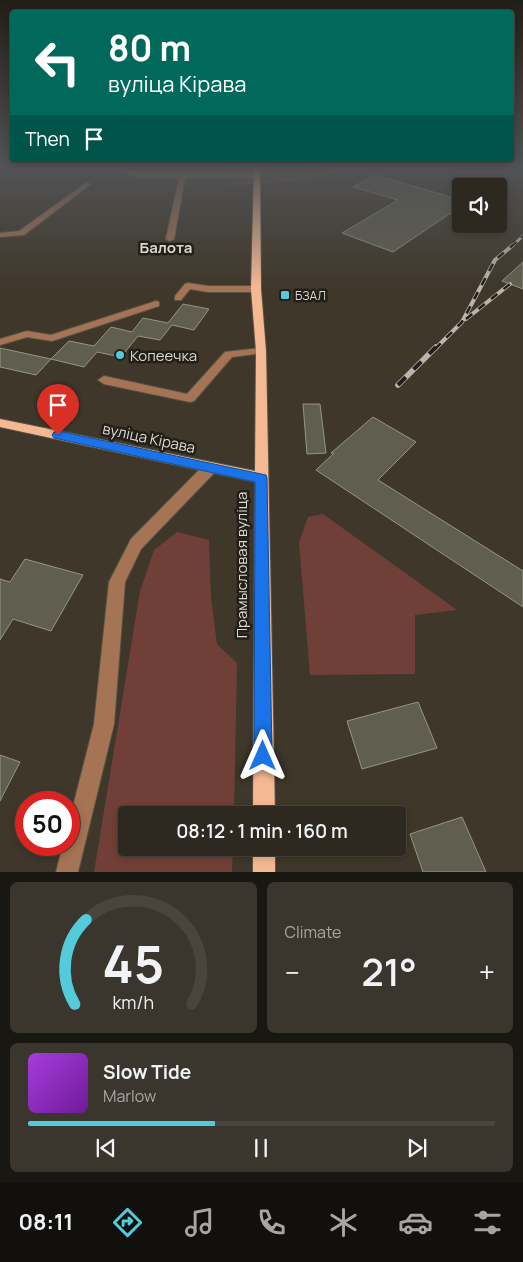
<!DOCTYPE html>
<meta charset="utf-8">
<style>
body{margin:0;font-family:Manrope,sans-serif;background:#3a352d;color:#f1f3f6;height:100vh;display:flex;flex-direction:column;font-size:19px;white-space:nowrap}
*{box-sizing:border-box;margin:0}
p{font-size:16px;color:#a7a6a5}
.icon{flex:none;width:28px;height:28px;fill:none;stroke:currentColor;stroke-width:2;stroke-linecap:round;stroke-linejoin:round}
.map{position:relative;height:872px;overflow:hidden}
.sheet{display:flex;flex-direction:column;gap:10px;padding:10px;background:#191712;flex:1}
.sheet>*{flex:none}
.banner{position:absolute;left:10px;top:10px;width:504px;height:152px;border-radius:5px;box-shadow:0 2px 8px #0003,0 0 0 1px #49453e;background:#00695c;color:#fff;overflow:hidden}
.fabs{position:absolute;left:452px;top:178px;display:grid;gap:10px}
.fabs a{display:grid;place-items:center;width:55px;height:55px;border-radius:5px;background:#2e2920;box-shadow:0 2px 8px #0003,0 0 0 1px #49453e;font-size:25px}
.speed{position:absolute;left:15px;top:791px;display:flex;gap:10px;font-size:25px;font-weight:700;text-align:center}
.speed>*{display:grid;place-content:center;width:65px;height:65px;border-radius:50%;background:#2e2920;box-shadow:0 2px 8px #0003,0 0 0 1px #49453e;line-height:1}
.speed .limit{border:8px solid #d22;background:#fff;color:#111}
.pin{position:absolute;display:grid;place-items:center;width:42px;height:42px;color:#fff;margin:-51px -21px;border-radius:50% 50% 50% 0;rotate:-45deg;box-shadow:0 0 5px #0007}
.pin .icon{rotate:45deg}
.me{position:absolute;width:55px;margin:-28px;rotate:0deg;stroke-linejoin:round;filter:drop-shadow(0 0 4px #0008)}
.turn{display:flex;align-items:center;gap:18px;height:105px;padding:0 15px;font-size:22px}
.turn .icon{width:65px;height:65px;stroke-width:2.5}
.turn b{display:block;font-size:35px;line-height:42px}
.then{display:flex;align-items:center;height:48px;padding:0 15px;background:#0003;gap:10px;font-size:19px}
.big{font-size:38px;font-weight:600;line-height:1.1}
.sheet .widget{flex:1;display:flex;flex-direction:column;justify-content:center;gap:8px;min-width:0;padding:0 18px;border-radius:8px;background:#3a352d}
.sheet .dial{align-items:center;gap:0}
.dial svg{height:130px;overflow:visible;fill:none;stroke:#49453e;stroke-width:7;stroke-linecap:round;text-anchor:middle}
.dial text{fill:#f1f3f6;stroke:none}
.song{display:flex;align-items:center;gap:15px}
.cover{width:60px;height:60px;border-radius:8px;background:linear-gradient(135deg,hsl(280 70% 55%),hsl(280 70% 35%))}
.played{height:5px;border-radius:2px;background:linear-gradient(90deg,#53cbda 40%,#49453e 40%)}
.keys{display:flex;justify-content:space-around;direction:ltr}
.heat{display:flex;justify-content:space-between;align-items:center;font-size:28px;direction:ltr}
.sheet .tiles{flex:1;display:grid;gap:10px;grid-template-columns:1fr 1fr}
.widget:last-child{grid-column:span 2}
.trip{position:absolute;left:118px;top:806px;width:288px;height:50px;border-radius:5px;background:#2e2920;box-shadow:0 2px 8px #0003,0 0 0 1px #49453e;font-weight:600;line-height:50px;text-align:center}
.tabs{display:flex;height:80px;justify-content:space-around;align-items:center;background:#12100d;color:#a7a6a5}
.tabs .icon{width:35px;height:35px}
.tabs .selected{color:#53cbda}
.tabs b{font-size:22px;color:#f1f3f6}
.map>svg:first-child{display:block}
.green{fill:#703f38}
.building{fill:#605f4f;stroke:#969584}
.lines{fill:none;stroke-linecap:round;stroke-linejoin:round}
.minor-casing{stroke:#5a5448;stroke-width:2}
.major-casing{stroke:#5a5448;stroke-width:2}
.minor{fill:#a47454;fill-rule:evenodd}
.major{fill:#f4b993;fill-rule:evenodd}
.rail-far2-casing{stroke:#bab4ab;stroke-width:3}
.rail-far1-casing{stroke:#bab4ab;stroke-width:4}
.rail-casing{stroke:#bab4ab;stroke-width:5.5}
.rail-far2{stroke:#221f19;stroke-width:2;stroke-dasharray:6;stroke-linecap:butt}
.rail-far1{stroke:#221f19;stroke-width:2.5;stroke-dasharray:8;stroke-linecap:butt}
.rail{stroke:#221f19;stroke-width:4;stroke-dasharray:11;stroke-linecap:butt}
.route{fill:#1a73e8;stroke:#114b97}
.poi-dot{fill:#53cbda;stroke:#221f19;stroke-width:2}
.labels{text-anchor:middle;dominant-baseline:central;stroke-width:5;stroke-linejoin:round;paint-order:stroke}
.far-poi-label{font-size:12px;fill:#dcd7cf;stroke:#221f19;text-anchor:start}
.far-quarter-label{font-size:15px;font-weight:bold;fill:#dcd7cf;stroke:#221f19}
.poi-label{font-size:15px;fill:#dcd7cf;stroke:#221f19;text-anchor:start}
.street-label{font-size:15px;fill:#dcd7cf;stroke:#221f19}
</style>
<div class="map">
<svg width="523" height="872" viewBox="0 0 523 872">
<rect width="100%" height="100%" fill="#3e372a"/>
<path class="green" d="M224,166H345L349,169L310,181L232,185Z
M323,514L457,610L415,615V674L310,675L299,542L308,517Z
M177,532L209,540L211,597L217,644L237,663L234,815H126V848H233L232,872H94L140,591L154,550Z"/>
<path class="building" d="M375,175L461,200V206L393,252L342,233L398,200L353,187Z
M523,262V289L502,281Z
M183,304L209,309L194,330L172,325L160,340L138,336L121,357L97,352L84,367L51,359L69,341L94,346L111,327L132,332L143,318L168,323Z
M0,348L51,359L36,375L0,367Z
M303,404H320L326,453L307,454Z
M373,417L416,442L378,480L523,571V607L316,470L334,453H331Z
M25,559L83,575L51,631L13,619L0,640V579L10,582Z
M418,702L437,748L362,769L347,721Z
M0,755L20,762L0,801Z
M462,817L486,872H423L410,834Z"/>
<g class="lines">
<defs>
<path id="minor" d="M104,166H113L141,174H257L260,176L257,178H185L174,239L170,241L166,239L179,178H141Z
M86,183L91,184L24,235L0,237V233L19,231Z
M188,283L208,286H256L261,289L256,292H208L190,289L181,300H175V296L185,284Z
M156,301L159,302V306L52,341L27,337L0,345V339L27,331L51,335Z
M261,348L265,349L266,351L265,353L232,357L194,401L190,402L104,384L98,380L104,376L187,394L225,352Z
M210,463L215,464L217,468L215,472L141,549L125,582L114,724L78,872H56L63,845H69V822L94,724L109,582L131,539L205,464Z"/>
<path id="major" d="M254,166H260L261,289L266,351L275,815H253L255,482L0,427V419L255,471L256,351L251,289Z
M253,848H275V872H253Z"/>
</defs>
<use href="#minor" class="minor-casing"/>
<use href="#major" class="major-casing"/>
<use href="#minor" class="minor"/>
<use href="#major" class="major"/>
<defs>
<path id="rail-far2" d="M512,246L523,236"/>
<path id="rail-far1" d="M466,319L510,284
M435,349L462,322L495,260L513,245"/>
<path id="rail" d="M398,385L436,347"/>
</defs>
<use href="#rail-far2" class="rail-far2-casing"/>
<use href="#rail-far1" class="rail-far1-casing"/>
<use href="#rail" class="rail-casing"/>
<use href="#rail-far2" class="rail-far2"/>
<use href="#rail-far1" class="rail-far1"/>
<use href="#rail" class="rail"/>
</g>
<linearGradient id="sky" x2="0" y2="1"><stop stop-color="#221e17"/><stop offset="0.58" stop-color="#525355"/><stop offset="1" stop-color="#525355" stop-opacity="0"/></linearGradient>
<rect width="523" height="288" fill="url(#sky)"/>
<path class="route" d="M58,431L266,475L267,478L272,756L270,762L263,765L257,762L254,756L255,482L54,438L52,435L54,432Z"/>
<g class="poi-dot">
<rect x="280" y="290" width="10" height="10" rx="2.5"/>
<circle cx="120" cy="355" r="5"/>
</g>
<g class="labels">
<g class="far-poi-label">
<text x="295" y="295">БЗАЛ</text>
</g>
<g class="far-quarter-label">
<text x="166" y="247">Балота</text>
</g>
<g class="poi-label">
<text x="130" y="355">Копеечка</text>
</g>
<g class="street-label">
<text transform="translate(149 438) rotate(12)">вуліца Кірава</text>
<text transform="translate(241 565) rotate(-90)">Прамысловая вуліца</text>
</g>
</g>
</svg>
<div class="fabs">
<a><svg class="icon" aria-label="sound" viewBox="0 0 24 24"><path d="M4 9h4l5-4v14l-5-4H4zM17 9q2 3 0 6"/></svg></a>
</div>
<div class="speed"><div class="limit">50</div></div>
<div class="pin" style="left:58px;top:435px;background:#d93025"><svg class="icon" aria-label="arrive" viewBox="0 0 24 24"><path d="M6 21V4h12l-3 4 3 4H6"/></svg></div>
<svg class="me" style="left:263px;top:756px" viewBox="-20 -20 40 40"><path d="M0-17L14 15 0 8-14 15z" fill="#1a73e8" stroke="#fff" stroke-width="4"/></svg>
<div class="trip">08:12 · 1 min · 160 m</div>
<div class="banner">
<div class="turn"><svg class="icon" aria-label="left" viewBox="0 0 24 24"><path d="M17 20v-9H6M10 6l-5 5 5 5"/></svg><div><b>80 m</b>вуліца Кірава</div></div>
<div class="then">Then<svg class="icon" aria-label="arrive" viewBox="0 0 24 24"><path d="M6 21V4h12l-3 4 3 4H6"/></svg></div>
</div>
</div>
<section class="sheet">
<div class="tiles">
<div class="widget dial"><svg viewBox="0 0 100 80">
<path d="M14 69A42 42 0 1 1 86 69"/>
<path d="M14 69A42 42 0 0 1 21 17" stroke="#53cbda"/>
<text x="50" y="56" font-size="32" font-weight="700">45</text>
<text x="50" y="72" font-size="11">km/h</text>
</svg></div>
<div class="widget"><p>Climate</p>
<div class="heat"><a>−</a><b class="big">21°</b><a>+</a></div>
</div>
<div class="widget">
<div class="song"><i class="cover"></i><div><b>Slow Tide</b><p>Marlow</p></div></div>
<div class="played"></div>
<div class="keys"><svg class="icon" aria-label="previous" viewBox="0 0 24 24"><path d="M18 5L8 12l10 7zM5 5v14"/></svg><svg class="icon" aria-label="pause" viewBox="0 0 24 24"><path d="M8 5v14M16 5v14"/></svg><svg class="icon" aria-label="next" viewBox="0 0 24 24"><path d="M6 5l10 7-10 7zM19 5v14"/></svg></div>
</div>
</div>
</section>
<nav class="tabs">
<b>08:11</b>
<svg class="icon selected" aria-label="directions" viewBox="0 0 24 24"><path d="M12 3l9 9-9 9-9-9zM9 14v-3h6M13 9l2 2-2 2"/></svg>
<svg class="icon" aria-label="music" viewBox="0 0 24 24"><path d="M9 18V5l10-2v13"/><circle cx="6" cy="18" r="3"/><circle cx="16" cy="16" r="3"/></svg>
<svg class="icon" aria-label="phone" viewBox="0 0 24 24"><path d="M5 4h4l2 5-3 2q2 4 5 5l2-3 5 2v4C11 20 4 13 5 4z"/></svg>
<svg class="icon" aria-label="climate" viewBox="0 0 24 24"><path d="M12 3v18M4 7l16 10M4 17L20 7"/></svg>
<svg class="icon" aria-label="car" viewBox="0 0 24 24"><path d="M5 17H2v-5l4-1 3-4h7l3 4 3 1v5h-3M9 17h6M6 11h13"/><circle cx="7" cy="17" r="2"/><circle cx="17" cy="17" r="2"/></svg>
<svg class="icon" aria-label="filters" viewBox="0 0 24 24"><path d="M4 7h16M4 17h16"/><circle cx="9" cy="7" r="2"/><circle cx="15" cy="17" r="2"/></svg>
</nav>
